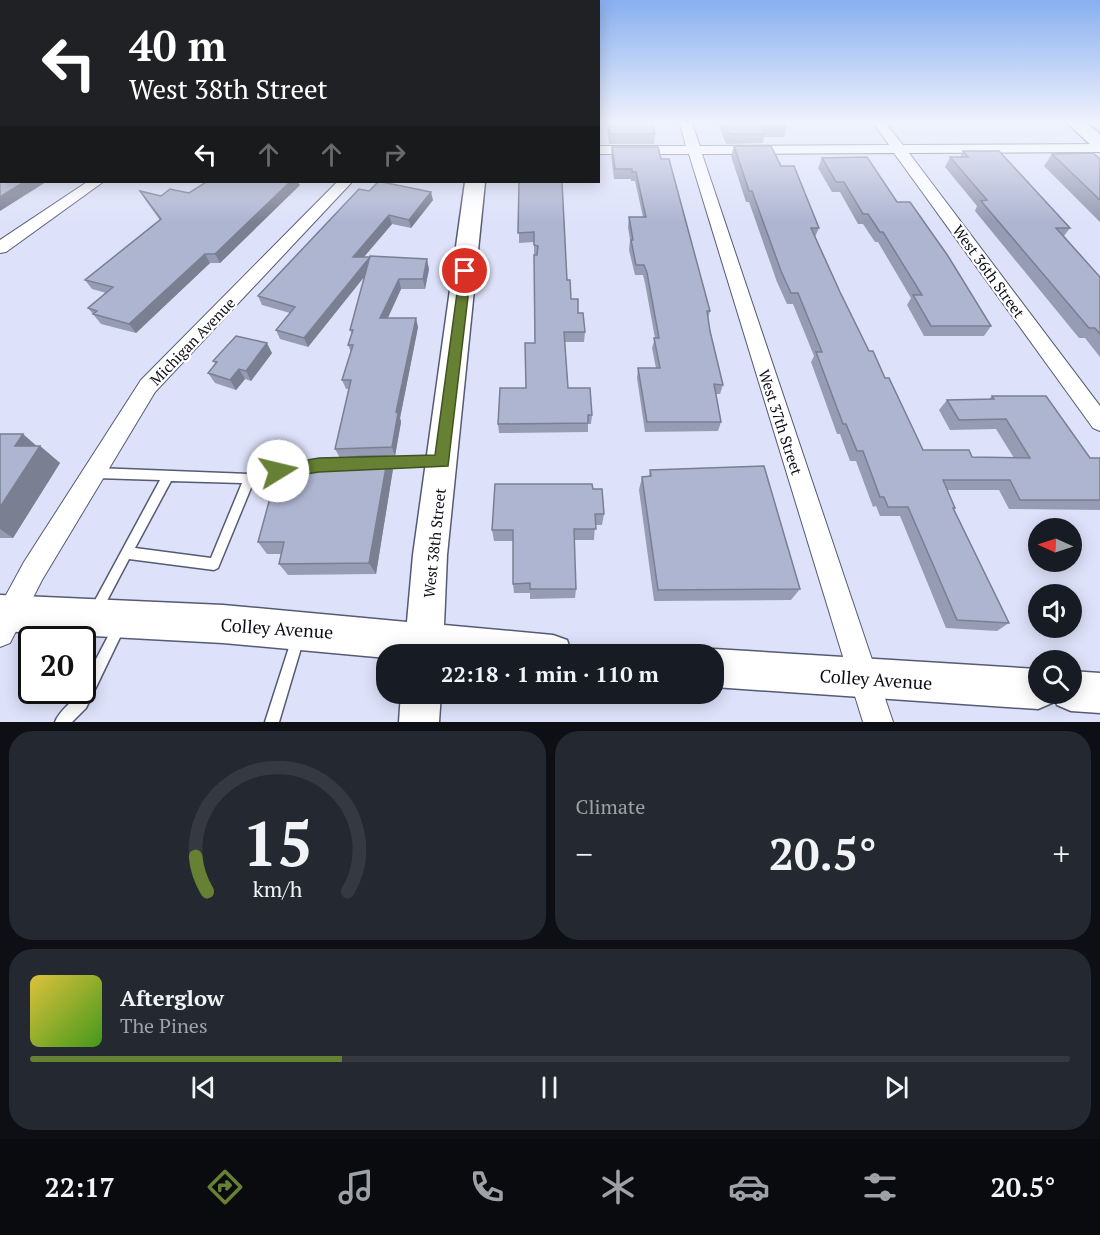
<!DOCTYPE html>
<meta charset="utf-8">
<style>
body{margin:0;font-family:"PT Serif",serif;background:#242831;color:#f1f3f6;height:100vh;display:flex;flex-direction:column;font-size:22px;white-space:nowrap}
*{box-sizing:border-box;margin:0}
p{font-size:20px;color:#9ea1a6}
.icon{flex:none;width:33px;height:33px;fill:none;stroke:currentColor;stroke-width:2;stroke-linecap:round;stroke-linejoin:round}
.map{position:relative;height:722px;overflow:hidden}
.sheet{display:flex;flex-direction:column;gap:9px;padding:9px;background:#0d0f14;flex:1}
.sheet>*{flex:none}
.top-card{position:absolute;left:0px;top:0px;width:600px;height:183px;box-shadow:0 3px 15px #0003;background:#202124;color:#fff;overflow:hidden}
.needle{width:39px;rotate:273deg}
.controls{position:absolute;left:1028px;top:518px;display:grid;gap:12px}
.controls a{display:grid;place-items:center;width:54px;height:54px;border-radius:50%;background:#171b24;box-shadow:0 3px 15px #0003;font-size:30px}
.speed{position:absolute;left:18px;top:626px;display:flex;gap:12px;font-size:30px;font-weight:700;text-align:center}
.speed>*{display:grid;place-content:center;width:78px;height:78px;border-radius:50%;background:#171b24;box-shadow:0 3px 15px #0003;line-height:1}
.speed .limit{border:3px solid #111;border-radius:9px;background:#fff;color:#111}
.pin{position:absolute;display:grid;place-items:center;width:51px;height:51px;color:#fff;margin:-26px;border:3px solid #fff;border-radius:50%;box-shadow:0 2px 6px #0007}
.me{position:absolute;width:66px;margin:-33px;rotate:81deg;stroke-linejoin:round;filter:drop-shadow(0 0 4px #0008)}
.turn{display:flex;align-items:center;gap:21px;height:126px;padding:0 30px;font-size:27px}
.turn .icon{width:78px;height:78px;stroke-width:2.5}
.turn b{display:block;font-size:42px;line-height:51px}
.lanes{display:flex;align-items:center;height:57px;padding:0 30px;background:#0003;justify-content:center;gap:30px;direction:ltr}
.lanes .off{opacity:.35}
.big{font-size:45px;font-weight:700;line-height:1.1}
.sheet .tile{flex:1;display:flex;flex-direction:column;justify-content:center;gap:9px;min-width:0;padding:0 21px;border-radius:24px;background:#242831}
.sheet .dial{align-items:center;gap:0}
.dial svg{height:156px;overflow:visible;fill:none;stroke:#363941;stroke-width:7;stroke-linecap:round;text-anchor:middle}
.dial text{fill:#f1f3f6;stroke:none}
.song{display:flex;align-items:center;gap:18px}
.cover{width:72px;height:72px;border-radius:9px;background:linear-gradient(135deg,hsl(50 70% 55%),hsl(100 70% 35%))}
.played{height:6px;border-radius:3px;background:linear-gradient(90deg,#668034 30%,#363941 30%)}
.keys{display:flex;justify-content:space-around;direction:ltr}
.heat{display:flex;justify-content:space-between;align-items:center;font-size:33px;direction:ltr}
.sheet .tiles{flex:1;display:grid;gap:9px;grid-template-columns:1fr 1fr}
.tile:last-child{grid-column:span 2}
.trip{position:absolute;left:376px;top:644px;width:348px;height:60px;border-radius:24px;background:#171b24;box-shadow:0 3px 15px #0003;font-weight:700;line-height:60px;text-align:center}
.menu{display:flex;height:96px;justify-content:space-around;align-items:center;background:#090b0e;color:#9ea1a6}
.menu .icon{width:42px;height:42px}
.menu .current{color:#668034}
.menu b{font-size:27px;color:#f1f3f6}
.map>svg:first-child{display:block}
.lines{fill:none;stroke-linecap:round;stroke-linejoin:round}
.lane-casing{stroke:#565b74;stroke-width:3}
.street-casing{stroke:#565b74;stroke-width:2}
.secondary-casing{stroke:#565b74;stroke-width:3}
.lane{fill:#fff;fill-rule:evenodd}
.street{fill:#fff;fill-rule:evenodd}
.secondary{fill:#fff;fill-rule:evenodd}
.wall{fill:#969cb4}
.shaded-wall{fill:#7a7f92}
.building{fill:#aeb5d1;stroke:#7a7f92;stroke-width:1.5}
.route{fill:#668034;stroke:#425322;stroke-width:1.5}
.labels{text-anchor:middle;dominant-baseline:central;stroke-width:4.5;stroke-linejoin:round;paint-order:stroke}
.street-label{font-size:15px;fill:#0c0d17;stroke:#fff}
.near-street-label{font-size:18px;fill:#0c0d17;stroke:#fff}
</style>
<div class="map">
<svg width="1100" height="722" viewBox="0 0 1100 722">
<rect width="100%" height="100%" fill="#dde2fa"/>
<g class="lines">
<defs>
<path id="lane" d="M437,458L441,459L442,462L441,465L437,466L379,467L375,466L374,463L375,460L379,459Z
M288,464L292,466L293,469L292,472L253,483L218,568L214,570L129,559L100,614L96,616L92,614L90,610L92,606L160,480L96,478L92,476L91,473L92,470L96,468L249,474ZM171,481L242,483L211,558L135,548Z
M119,621L123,623L125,627L86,708L72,722H55C60,709 74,702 80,690H82V686L115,623Z
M298,632L302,634L304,638L279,722H265L292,638L294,634Z"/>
<path id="street" d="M679,121H691L700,146L889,145L872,121H884L903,145L1100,144V152L909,153L1100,406V431L1093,428L894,153L702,154L893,722H863L689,154H598V146H686Z
M87,182H103L6,252L0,253V240Z
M337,182H352L155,392L42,580L10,643L0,647V606L24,562L141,380Z"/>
<path id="secondary" d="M1065,121H1084L1100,134V149L1093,147Z
M465,182H485L447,555L444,625L553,635L567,640L572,654H387V658L223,643L0,631V595L223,605L407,622L413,555Z
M714,649L1038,669V693H1071V671L1100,673V713L1071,711L1057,705L1054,698L1052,703L1038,709L714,687V654H701Z
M401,693H441L439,722H399Z"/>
</defs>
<use href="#lane" class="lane-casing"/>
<use href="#street" class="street-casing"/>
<use href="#secondary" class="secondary-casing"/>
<use href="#lane" class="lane"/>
<use href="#street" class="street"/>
<use href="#secondary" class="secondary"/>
</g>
<path class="wall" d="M606,121H652L655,134L654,144H609Z
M717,121H783L786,127L784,137H764L763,143L726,144Z
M734,146L781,166L819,228L815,237L840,292L869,351L885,378L923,450L972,457L1014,458L996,429L950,430L939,410L947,400L989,399L992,396L1090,458H1100V510L1009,509L999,490H947L955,508L954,509L1009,623L997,631L946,628L900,516H880L876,506L873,507L856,461H850L840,434H837L811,362L814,356L793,304H787L777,282L749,202H746L731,156Z
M612,147L661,159L710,311L708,318L710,331L723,385L720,394H716L721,422L718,431L645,432L637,378L638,368H656L652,348L655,338L645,283L643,275H635L629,250L630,240L628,227L629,217H643L635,181H631V179H614L611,156Z
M963,151L1070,228L1064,236L1100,277V357L1085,338H1079L975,211L977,206L945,167L950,157H960Z
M1052,154L1100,159V222L1044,166Z
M822,158L897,202L991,326L984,336H924L907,305L911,298L878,242H875L863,224H858L840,192H832L818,168Z
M519,182L567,280L571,299L578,313L585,332L584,342H565L568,388L592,415L591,424H588V432L499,433L498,424L526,388L535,343L534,242L519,243Z
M300,185L220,263H210L136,333L101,324L88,308L106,293L92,289L85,280L160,220L146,201L140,191L161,196Z
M359,189L433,200L411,228L392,224L364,257L429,269L425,289H401L388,318L418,327L400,418L401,422L395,456H388L393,469L376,574L288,575L279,564L281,554H267L258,542L349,458H340L335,449L349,389H346L342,380L351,352L348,345L352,334L350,330L365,275L308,347L280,339L276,330L290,313L262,305L258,296Z
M272,353L251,381L245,379L236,390L215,383L208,373L216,365L213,361Z
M0,434L36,446H40L60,463L13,538H0Z
M650,470L800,589L791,600L654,601L639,490L642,477L649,476Z
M593,489L604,514L602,525H595L594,540H574L576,589L575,598L530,599V593H514L513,584V541H494L492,530Z"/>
<path class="shaded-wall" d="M24,182H46L0,211V197Z
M290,182H298L300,185L220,263L215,254Z
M431,192L433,200L411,228L409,220Z
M389,215L392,224L356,266L353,257Z
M205,254L210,263L136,333L129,324Z
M370,257L373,266L308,347L304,338Z
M427,259L429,269L425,289L423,279Z
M399,279L401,289L383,328L380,318Z
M416,318L418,327L400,418L401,422L395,456L392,447L396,412Z
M267,343L272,353L251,381L246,371Z
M239,369L245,379L236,390L230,380Z
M23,434L39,448L40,446L60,463L13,538L0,529V507L15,446Z
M388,456L393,469L376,574L369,563Z"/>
<path class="building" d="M0,121H2V182H24L0,197Z
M608,121H652L655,134H610Z
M723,121H783L786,127H762L765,134H729Z
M734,146H771L781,166H794L819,228H811L840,292L869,351H873L885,378H889L923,450H969L972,457L1030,458L1006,419L959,420L947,400L994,399L992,396H1046L1090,458H1100V500H1020L1010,480H943L955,508H953L1009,623L957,620L908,507H888L884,497H880L863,451H857L846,424H843L816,352H822L798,293H791L781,271L752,191H749Z
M612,147H658L661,159H669L710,311H707L710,331L723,385L714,384L721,422H647L638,368H660L654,338H659L647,273L644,265H636L631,240H633L629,217H646L636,172H632V169H615Z
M963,151H999L1070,228H1056L1100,277V334L1095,328H1089L981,201L987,200L950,157H968Z
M1093,153L1100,159V200L1052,154Z
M867,157L897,202H910L948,256L991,326H931L913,295H922L883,232H880L868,214H863L844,182H836L822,158Z
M206,182H290L215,254H205L129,324L93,314L97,311L88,308L113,287L85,280L161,219L140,191L161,196L170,189L189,193Z
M378,182H382L431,192L409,220L389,215L353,257H370L304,338L276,330L295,307L258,296L359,189L369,191Z
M519,182H562L567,280H570L571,299H578V313H583L585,332H564L568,388H590L592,415H588V423L498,424L500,388H526L525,343H535L534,255H537L538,246L534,245V232L518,233Z
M370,256L427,259L423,279H399L380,318H416L396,412L398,413L392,447L335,449L351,380H342L353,345H348L353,330H350Z
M236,336L267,343L246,371L239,369L230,380L208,373L217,362L213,361Z
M0,434H23L15,446H40L0,507Z
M362,456H388L369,563L279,564L284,542H258L279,465Z
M764,466L800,589L658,590L642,477L651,476L650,470Z
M495,484H592L593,489H602L604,514H595L596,529H574L576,589H530V583L513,584V530H492Z"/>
<linearGradient id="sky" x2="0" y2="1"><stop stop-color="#88aff0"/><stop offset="0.55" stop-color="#f0f2fd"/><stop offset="1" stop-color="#f0f2fd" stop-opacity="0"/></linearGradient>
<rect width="1100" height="222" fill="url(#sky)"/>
<path class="route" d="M465,267L471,271L448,466L319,472L278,478L272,476L270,471L272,466L319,458L435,455L460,271Z"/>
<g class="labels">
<g class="street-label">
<text transform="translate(989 271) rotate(54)">West 36th Street</text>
<text transform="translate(192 341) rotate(-46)">Michigan Avenue</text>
<text transform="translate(781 422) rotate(72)">West 37th Street</text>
<text transform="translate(434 543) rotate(-84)">West 38th Street</text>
</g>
<g class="near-street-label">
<text transform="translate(277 628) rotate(4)">Colley Avenue</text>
<text transform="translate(876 679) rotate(4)">Colley Avenue</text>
</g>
</g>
</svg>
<div class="controls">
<a><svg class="needle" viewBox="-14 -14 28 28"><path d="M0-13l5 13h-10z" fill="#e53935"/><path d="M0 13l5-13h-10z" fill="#9ea1a6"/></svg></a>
<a><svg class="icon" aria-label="sound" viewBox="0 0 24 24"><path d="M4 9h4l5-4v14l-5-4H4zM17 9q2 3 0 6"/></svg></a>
<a><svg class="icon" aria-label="search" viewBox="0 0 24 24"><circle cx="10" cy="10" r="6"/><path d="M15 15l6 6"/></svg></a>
</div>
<div class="speed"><div class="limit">20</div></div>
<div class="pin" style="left:465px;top:271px;background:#d93025"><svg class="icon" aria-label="arrive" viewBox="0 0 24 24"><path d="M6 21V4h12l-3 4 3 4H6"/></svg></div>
<svg class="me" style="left:278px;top:471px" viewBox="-20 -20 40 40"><circle r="19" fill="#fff"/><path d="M0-13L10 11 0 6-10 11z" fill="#668034"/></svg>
<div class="trip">22:18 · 1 min · 110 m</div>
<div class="top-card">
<div class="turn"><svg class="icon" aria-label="left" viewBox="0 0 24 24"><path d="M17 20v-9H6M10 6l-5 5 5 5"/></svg><div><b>40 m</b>West 38th Street</div></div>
<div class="lanes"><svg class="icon" aria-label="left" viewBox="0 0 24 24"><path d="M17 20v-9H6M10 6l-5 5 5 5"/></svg><svg class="icon off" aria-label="ahead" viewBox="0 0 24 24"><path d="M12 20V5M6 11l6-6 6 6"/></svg><svg class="icon off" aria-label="ahead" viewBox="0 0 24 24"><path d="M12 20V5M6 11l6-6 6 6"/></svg><svg class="icon off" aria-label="right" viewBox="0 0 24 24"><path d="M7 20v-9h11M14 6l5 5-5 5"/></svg></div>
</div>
</div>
<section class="sheet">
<div class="tiles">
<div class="tile dial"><svg viewBox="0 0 100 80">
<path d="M14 69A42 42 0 1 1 86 69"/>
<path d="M14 69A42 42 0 0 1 8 51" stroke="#668034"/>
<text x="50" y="56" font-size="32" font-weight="700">15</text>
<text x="50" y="72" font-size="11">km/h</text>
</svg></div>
<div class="tile"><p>Climate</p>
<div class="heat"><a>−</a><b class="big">20.5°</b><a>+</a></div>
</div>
<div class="tile">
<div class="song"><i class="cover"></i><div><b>Afterglow</b><p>The Pines</p></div></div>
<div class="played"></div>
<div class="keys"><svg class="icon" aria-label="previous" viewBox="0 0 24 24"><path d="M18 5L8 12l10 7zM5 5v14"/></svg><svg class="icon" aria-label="pause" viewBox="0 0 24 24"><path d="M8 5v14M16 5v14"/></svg><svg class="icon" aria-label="next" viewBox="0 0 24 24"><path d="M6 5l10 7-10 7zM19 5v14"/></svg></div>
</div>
</div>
</section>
<nav class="menu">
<b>22:17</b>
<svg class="icon current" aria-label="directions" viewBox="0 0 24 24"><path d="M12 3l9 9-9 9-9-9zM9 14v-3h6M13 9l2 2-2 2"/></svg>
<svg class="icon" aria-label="music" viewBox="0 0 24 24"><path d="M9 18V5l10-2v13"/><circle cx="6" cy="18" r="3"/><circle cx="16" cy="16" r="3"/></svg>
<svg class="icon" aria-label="phone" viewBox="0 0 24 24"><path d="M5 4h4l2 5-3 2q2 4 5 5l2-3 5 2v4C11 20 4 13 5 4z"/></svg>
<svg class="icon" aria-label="climate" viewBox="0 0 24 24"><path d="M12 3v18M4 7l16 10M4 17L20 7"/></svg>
<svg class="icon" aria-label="car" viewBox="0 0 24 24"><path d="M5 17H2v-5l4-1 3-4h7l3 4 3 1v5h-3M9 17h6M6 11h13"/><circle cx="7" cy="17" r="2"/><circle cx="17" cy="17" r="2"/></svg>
<svg class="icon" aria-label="filters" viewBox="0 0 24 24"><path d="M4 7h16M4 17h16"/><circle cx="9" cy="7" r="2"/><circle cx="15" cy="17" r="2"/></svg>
<b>20.5°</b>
</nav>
